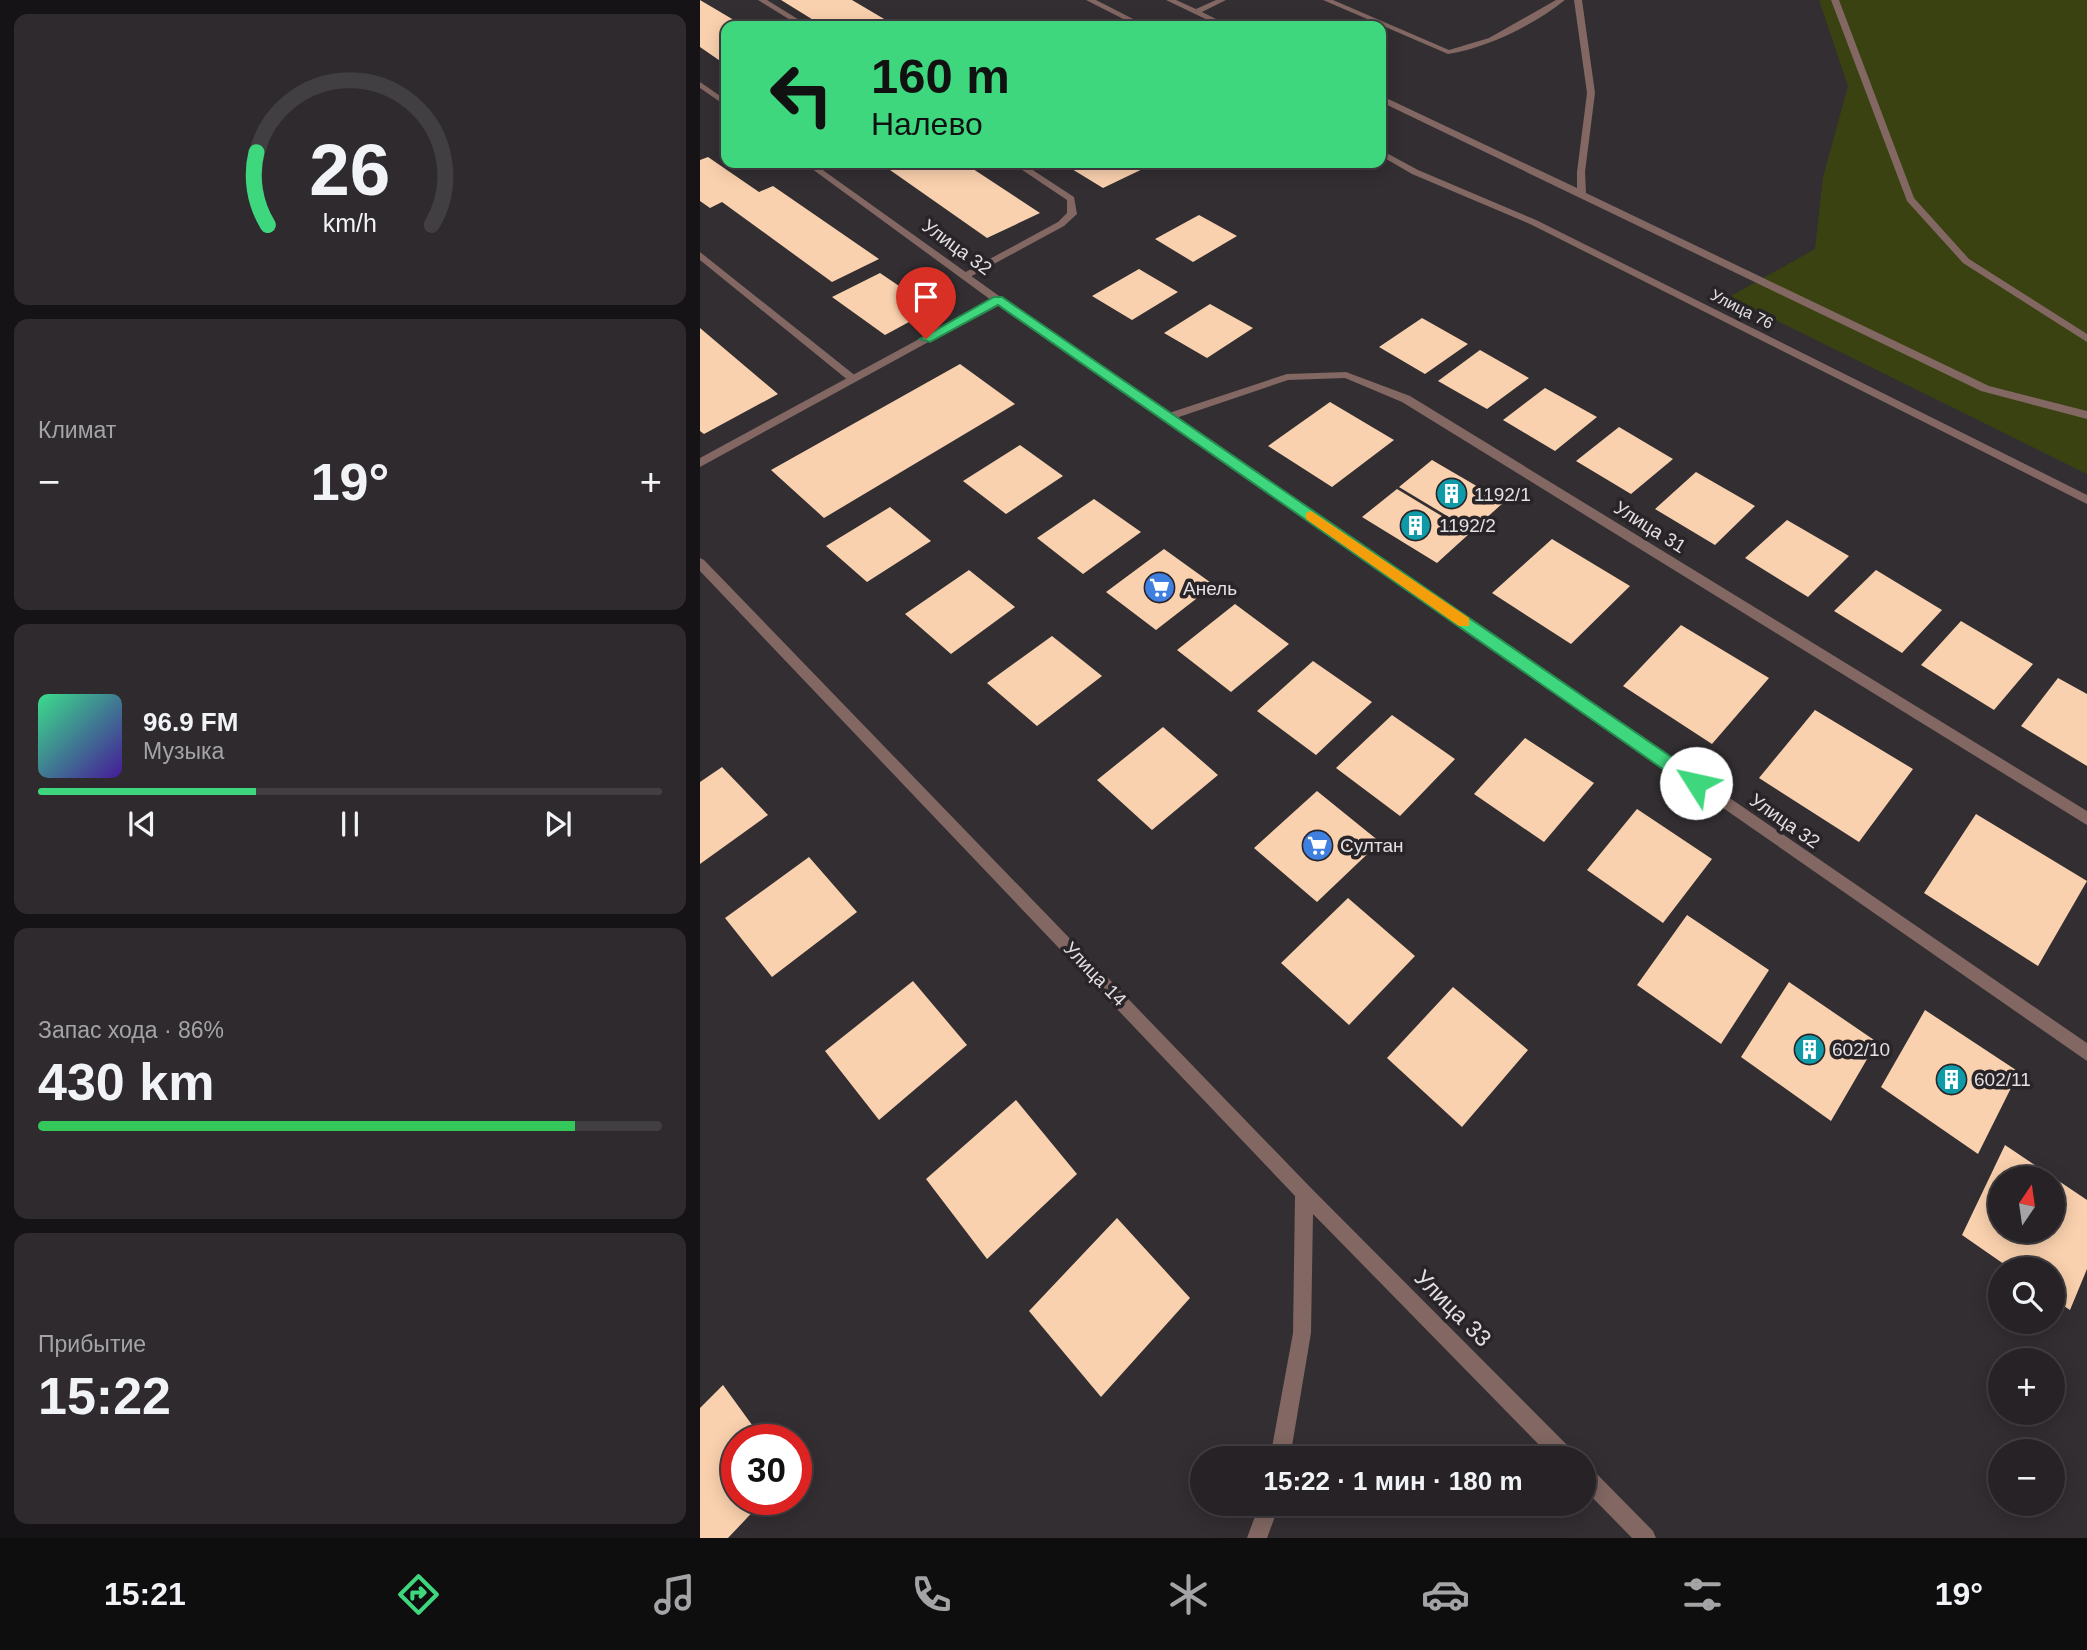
<!DOCTYPE html>
<html lang="ru">
<meta charset="utf-8">
<style>
body{margin:0;font-family:Helvetica,sans-serif;background:#2e2a2e;color:#f1f3f6;height:100vh;display:flex;flex-direction:column;font-size:26px;white-space:nowrap}
*{box-sizing:border-box;margin:0}
p{font-size:23px;color:#a4a4a7}
.icon{flex:none;width:38px;height:38px;fill:none;stroke:currentColor;stroke-width:2;stroke-linecap:round;stroke-linejoin:round}
.map{position:relative;flex:1;overflow:hidden}
.details{display:flex;flex-direction:column;gap:14px;padding:14px;background:#151315;width:700px}
.details>*{flex:none}
.top-card{position:absolute;left:21px;top:21px;width:665px;height:147px;border-radius:14px;box-shadow:0 4px 18px #0003,0 0 0 2px #423f43;background:#3ed77d;color:#111;overflow:hidden}
.needle{width:46px;rotate:13deg}
.buttons{position:absolute;left:1288px;top:1166px;display:grid;gap:14px}
.buttons a{display:grid;place-items:center;width:77px;height:77px;border-radius:50%;background:#262226;box-shadow:0 4px 18px #0003,0 0 0 2px #423f43;font-size:35px}
.speed{position:absolute;left:21px;top:1424px;display:flex;gap:14px;font-size:35px;font-weight:700;text-align:center}
.speed>*{display:grid;place-content:center;width:91px;height:91px;border-radius:50%;background:#262226;box-shadow:0 4px 18px #0003,0 0 0 2px #423f43;line-height:1}
.speed .limit{border:10px solid #d22;background:#fff;color:#111}
.pin{position:absolute;display:grid;place-items:center;width:60px;height:60px;color:#fff;margin:-72px -30px;border-radius:50% 50% 50% 0;rotate:-45deg;box-shadow:0 0 7px #0007}
.pin .icon{rotate:45deg}
.me{position:absolute;width:77px;margin:-38px;rotate:305deg;stroke-linejoin:round;filter:drop-shadow(0 0 5px #0008)}
.turn{display:flex;align-items:center;gap:24px;height:147px;padding:0 35px;font-size:32px}
.turn .icon{width:91px;height:91px;stroke-width:2.5}
.turn b{display:block;font-size:49px;line-height:60px}
.big{font-size:52px;font-weight:800;line-height:1.1}
.details .card{flex:1;display:flex;flex-direction:column;justify-content:center;gap:10px;min-width:0;padding:0 24px;border-radius:14px;background:#2e2a2e}
.details .dial{align-items:center;gap:0}
.dial svg{height:182px;overflow:visible;fill:none;stroke:#423f43;stroke-width:7;stroke-linecap:round;text-anchor:middle}
.dial text{fill:#f1f3f6;stroke:none}
.song{display:flex;align-items:center;gap:21px}
.cover{width:84px;height:84px;border-radius:10px;background:linear-gradient(135deg,hsl(150 70% 55%),hsl(260 70% 35%))}
.played{height:7px;border-radius:4px;background:linear-gradient(90deg,#3ed77d 35%,#423f43 35%)}
.keys{display:flex;justify-content:space-around;direction:ltr}
.heat{display:flex;justify-content:space-between;align-items:center;font-size:38px;direction:ltr}
.charge{height:10px;border-radius:5px;background:linear-gradient(90deg,#34c759 86%,#423f43 0)}
.trip{position:absolute;left:490px;top:1446px;width:406px;height:70px;border-radius:35px;background:#262226;box-shadow:0 4px 18px #0003,0 0 0 2px #423f43;font-weight:800;line-height:70px;text-align:center}
.tab-bar{display:flex;height:112px;justify-content:space-around;align-items:center;background:#0f0e0f;color:#a4a4a7}
.tab-bar .icon{width:49px;height:49px}
.tab-bar .current{color:#3ed77d}
.tab-bar b{font-size:32px;color:#f1f3f6}
main{display:flex;flex:1;min-height:0}
.map>svg:first-child{display:block}
.green{fill:#3a4211}
.building{fill:#fad1ae;fill-rule:evenodd}
.lines{fill:none;stroke-linecap:round;stroke-linejoin:round}
.service{fill:#826762;fill-rule:evenodd}
.minor{fill:#826762;fill-rule:evenodd}
.route{fill:#3ed77d;stroke:#288c51;stroke-width:2}
.slow{fill:#f59e0b}
.labels{text-anchor:middle;dominant-baseline:central;stroke-width:7;stroke-linejoin:round;paint-order:stroke}
.far-street-label{font-size:16px;fill:#e2e0e2;stroke:#282428}
.street-label{font-size:19px;fill:#e2e0e2;stroke:#282428}
.poi-label{font-size:19px;fill:#e2e0e2;stroke:#282428;text-anchor:start}
.near-street-label{font-size:23px;fill:#e2e0e2;stroke:#282428}
</style>
<main>
<section class="details">
<div class="card dial"><svg viewBox="0 0 100 80">
<path d="M14 69A42 42 0 1 1 86 69"/>
<path d="M14 69A42 42 0 0 1 9 37" stroke="#3ed77d"/>
<text x="50" y="56" font-size="32" font-weight="700">26</text>
<text x="50" y="72" font-size="11">km/h</text>
</svg></div>
<div class="card"><p>Климат</p>
<div class="heat"><a>−</a><b class="big">19°</b><a>+</a></div>
</div>
<div class="card">
<div class="song"><i class="cover"></i><div><b>96.9 FM</b><p>Музыка</p></div></div>
<div class="played"></div>
<div class="keys"><svg class="icon" aria-label="previous" viewBox="0 0 24 24"><path d="M18 5L8 12l10 7zM5 5v14"/></svg><svg class="icon" aria-label="pause" viewBox="0 0 24 24"><path d="M8 5v14M16 5v14"/></svg><svg class="icon" aria-label="next" viewBox="0 0 24 24"><path d="M6 5l10 7-10 7zM19 5v14"/></svg></div>
</div>
<div class="card"><p>Запас хода · 86%</p><b class="big">430 km</b><div class="charge"></div></div>
<div class="card"><p>Прибытие</p><b class="big">15:22</b></div>
</section>
<div class="map">
<svg width="1387" height="1538" viewBox="0 0 1387 1538">
<rect width="100%" height="100%" fill="#322e32"/>
<path class="green" d="M1119,0H1387V474L1029,297L1115,249L1123,177L1148,86Z"/>
<path class="building" d="M0,0L44,26H26V65L0,47Z
M81,0H152L196,26H123Z
M8,157L59,192L73,186L179,259L132,282L22,202L10,208L0,201V160Z
M180,163H264L340,213L287,238Z
M362,163H447L451,165L403,188Z
M499,215L537,236L493,262L455,239Z
M439,269L478,292L432,320L392,296Z
M180,273L233,309L185,335L132,297Z
M510,304L553,328L507,358L464,333Z
M722,318L768,344L725,374L679,347Z
M0,328L78,394L4,434L0,431Z
M780,350L829,378L787,409L738,381Z
M260,364L315,404L124,518L71,470Z
M845,388L897,417L855,451L803,420Z
M630,402L694,440L632,487L568,446Z
M919,427L973,459L931,494L876,461Z
M320,445L363,476L306,514L263,481Z
M732,460L804,502L772,531L699,487Z
M996,472L1055,506L1015,545L955,509Z
M697,489L770,533L737,563L662,517Z
M394,499L441,532L383,574L337,538Z
M190,507L231,541L167,582L126,546Z
M1087,520L1149,556L1108,597L1045,558Z
M852,539L930,586L871,644L792,593Z
M464,549L514,585L456,630L406,592Z
M269,570L315,607L251,654L205,614Z
M1176,570L1242,610L1202,653L1134,611Z
M535,604L589,644L531,692L477,650Z
M1261,621L1333,664L1294,710L1221,665Z
M981,625L1069,678L1012,744L923,686Z
M352,636L402,676L337,726L287,683Z
M613,661L672,702L616,755L557,711Z
M1358,678L1387,694V766L1321,726Z
M1115,710L1213,769L1159,842L1059,778Z
M692,715L755,759L700,816L636,768Z
M463,727L518,775L452,830L397,780Z
M825,738L894,783L844,842L774,794Z
M22,767L68,815L0,864V782Z
M617,791L680,842L617,902L554,848Z
M937,809L1012,859L963,923L887,870Z
M1276,814L1387,881L1338,966L1224,893Z
M109,857L157,912L72,977L25,918Z
M648,898L715,956L649,1025L581,963Z
M987,915L1069,970L1021,1044L937,985Z
M213,981L267,1045L179,1120L125,1051Z
M1089,982L1177,1042L1131,1121L1041,1057Z
M753,987L828,1050L762,1127L687,1058Z
M1225,1010L1319,1072L1278,1154L1181,1087Z
M316,1100L377,1174L287,1259L226,1179Z
M1305,1145L1387,1200V1269L1370,1310L1353,1299V1269H1311L1262,1235ZM1300,1178H1353V1230H1300Z
M417,1218L490,1298L401,1397L329,1311Z
M23,1385L63,1440H37V1500H64L28,1538H0V1408Z"/>
<g class="lines">
<path class="service" d="M58,0H67L109,26H100Z
M466,0H476L496,9L516,0H526L502,12L530,26H520Z
M623,0H633L749,50L789,38L856,0H865C834,25 787,48 748,54Z
M874,0H882L895,93L885,172L886,193L1289,386L1387,411V419L1281,391L681,102V97H684L877,188V172L887,93Z
M1131,0H1139L1214,198L1269,259L1387,334V342L1263,263L1207,201Z
M312,163H322L374,197L377,214L364,226L268,278H262V274L358,222L367,213V200Z
M0,252L157,377V381H149L0,260Z"/>
<path class="minor" d="M386,0H396L447,26H437Z
M0,82L26,100V106L0,88Z
M681,150L718,170L836,220L1387,495V504L830,224L712,174L681,156Z
M104,163H113L302,298L469,413L587,374L646,372L710,396L1387,811V825L702,402L645,378L588,380L476,418L1387,1043V1061L298,304L0,467V458L291,300Z
M0,558L4,560L610,1187L873,1451L876,1458H852L613,1214L611,1333L590,1458H570L593,1333L595,1196L0,571Z
M884,1465L891,1468L953,1531L956,1538H932L884,1489Z
M560,1503H580L567,1538H547Z"/>
</g>
<path class="route" d="M294,297H302L1002,778V788H990L298,305L230,342L220,339Z"/>
<path class="slow" d="M611,511L769,618V626H759L606,519V513Z"/>
<defs>
<symbol id="building-disc" viewBox="-11 -11 22 22"><circle r="9.5" fill="#0f9aa8" stroke="#282428"/><path d="M-4-6H4V6H1V3H-1V6H-4ZM-2.5-4.3h1.7v1.8h-1.7ZM.8-4.3h1.7v1.8H.8ZM-2.5-1h1.7V.8h-1.7ZM.8-1h1.7V.8H.8Z" fill="#fff"/></symbol>
<symbol id="supermarket-disc" viewBox="-11 -11 22 22"><circle r="9.5" fill="#3f7fe0" stroke="#282428"/><path d="M-6-5.5h2.5l.6 2H6L4.5 2H-2.5L-4.4-4H-6ZM-1.5 3.2a1.3 1.3 0 1 0 .1 0ZM3 3.2a1.3 1.3 0 1 0 .1 0Z" fill="#fff"/></symbol>
</defs>
<g fill-rule="evenodd">
<use href="#building-disc" x="734" y="476" width="35" height="35"/>
<use href="#building-disc" x="698" y="508" width="35" height="35"/>
<use href="#supermarket-disc" x="442" y="570" width="35" height="35"/>
<use href="#supermarket-disc" x="600" y="828" width="35" height="35"/>
<use href="#building-disc" x="1092" y="1032" width="35" height="35"/>
<use href="#building-disc" x="1234" y="1062" width="35" height="35"/>
</g>
<g class="labels">
<g class="far-street-label">
<text transform="translate(1042 309) rotate(27)">Улица 76</text>
</g>
<g class="street-label">
<text transform="translate(257 247) rotate(36)">Улица 32</text>
<text transform="translate(950 527) rotate(32)">Улица 31</text>
<text transform="translate(1085 821) rotate(35)">Улица 32</text>
<text transform="translate(395 974) rotate(46)">Улица 14</text>
</g>
<g class="poi-label">
<text x="774" y="494">1192/1</text>
<text x="739" y="525">1192/2</text>
<text x="483" y="588">Анель</text>
<text x="640" y="845">Султан</text>
<text x="1132" y="1049">602/10</text>
<text x="1274" y="1079">602/11</text>
</g>
<g class="near-street-label">
<text transform="translate(753 1308) rotate(45)">Улица 33</text>
</g>
</g>
</svg>
<div class="buttons">
<a><svg class="needle" viewBox="-14 -14 28 28"><path d="M0-13l5 13h-10z" fill="#e53935"/><path d="M0 13l5-13h-10z" fill="#a4a4a7"/></svg></a>
<a><svg class="icon" aria-label="search" viewBox="0 0 24 24"><circle cx="10" cy="10" r="6"/><path d="M15 15l6 6"/></svg></a>
<a>+</a>
<a>−</a>
</div>
<div class="speed"><div class="limit">30</div></div>
<div class="pin" style="left:226px;top:339px;background:#d93025"><svg class="icon" aria-label="arrive" viewBox="0 0 24 24"><path d="M6 21V4h12l-3 4 3 4H6"/></svg></div>
<svg class="me" style="left:996px;top:783px" viewBox="-20 -20 40 40"><circle r="19" fill="#fff"/><path d="M0-13L10 11 0 6-10 11z" fill="#3ed77d"/></svg>
<div class="trip">15:22 · 1 мин · 180 m</div>
<div class="top-card">
<div class="turn"><svg class="icon" aria-label="left" viewBox="0 0 24 24"><path d="M17 20v-9H6M10 6l-5 5 5 5"/></svg><div><b>160 m</b>Налево</div></div>
</div>
</div>
</main>
<nav class="tab-bar">
<b>15:21</b>
<svg class="icon current" aria-label="directions" viewBox="0 0 24 24"><path d="M12 3l9 9-9 9-9-9zM9 14v-3h6M13 9l2 2-2 2"/></svg>
<svg class="icon" aria-label="music" viewBox="0 0 24 24"><path d="M9 18V5l10-2v13"/><circle cx="6" cy="18" r="3"/><circle cx="16" cy="16" r="3"/></svg>
<svg class="icon" aria-label="phone" viewBox="0 0 24 24"><path d="M5 4h4l2 5-3 2q2 4 5 5l2-3 5 2v4C11 20 4 13 5 4z"/></svg>
<svg class="icon" aria-label="climate" viewBox="0 0 24 24"><path d="M12 3v18M4 7l16 10M4 17L20 7"/></svg>
<svg class="icon" aria-label="car" viewBox="0 0 24 24"><path d="M5 17H2v-5l4-1 3-4h7l3 4 3 1v5h-3M9 17h6M6 11h13"/><circle cx="7" cy="17" r="2"/><circle cx="17" cy="17" r="2"/></svg>
<svg class="icon" aria-label="filters" viewBox="0 0 24 24"><path d="M4 7h16M4 17h16"/><circle cx="9" cy="7" r="2"/><circle cx="15" cy="17" r="2"/></svg>
<b>19°</b>
</nav>
